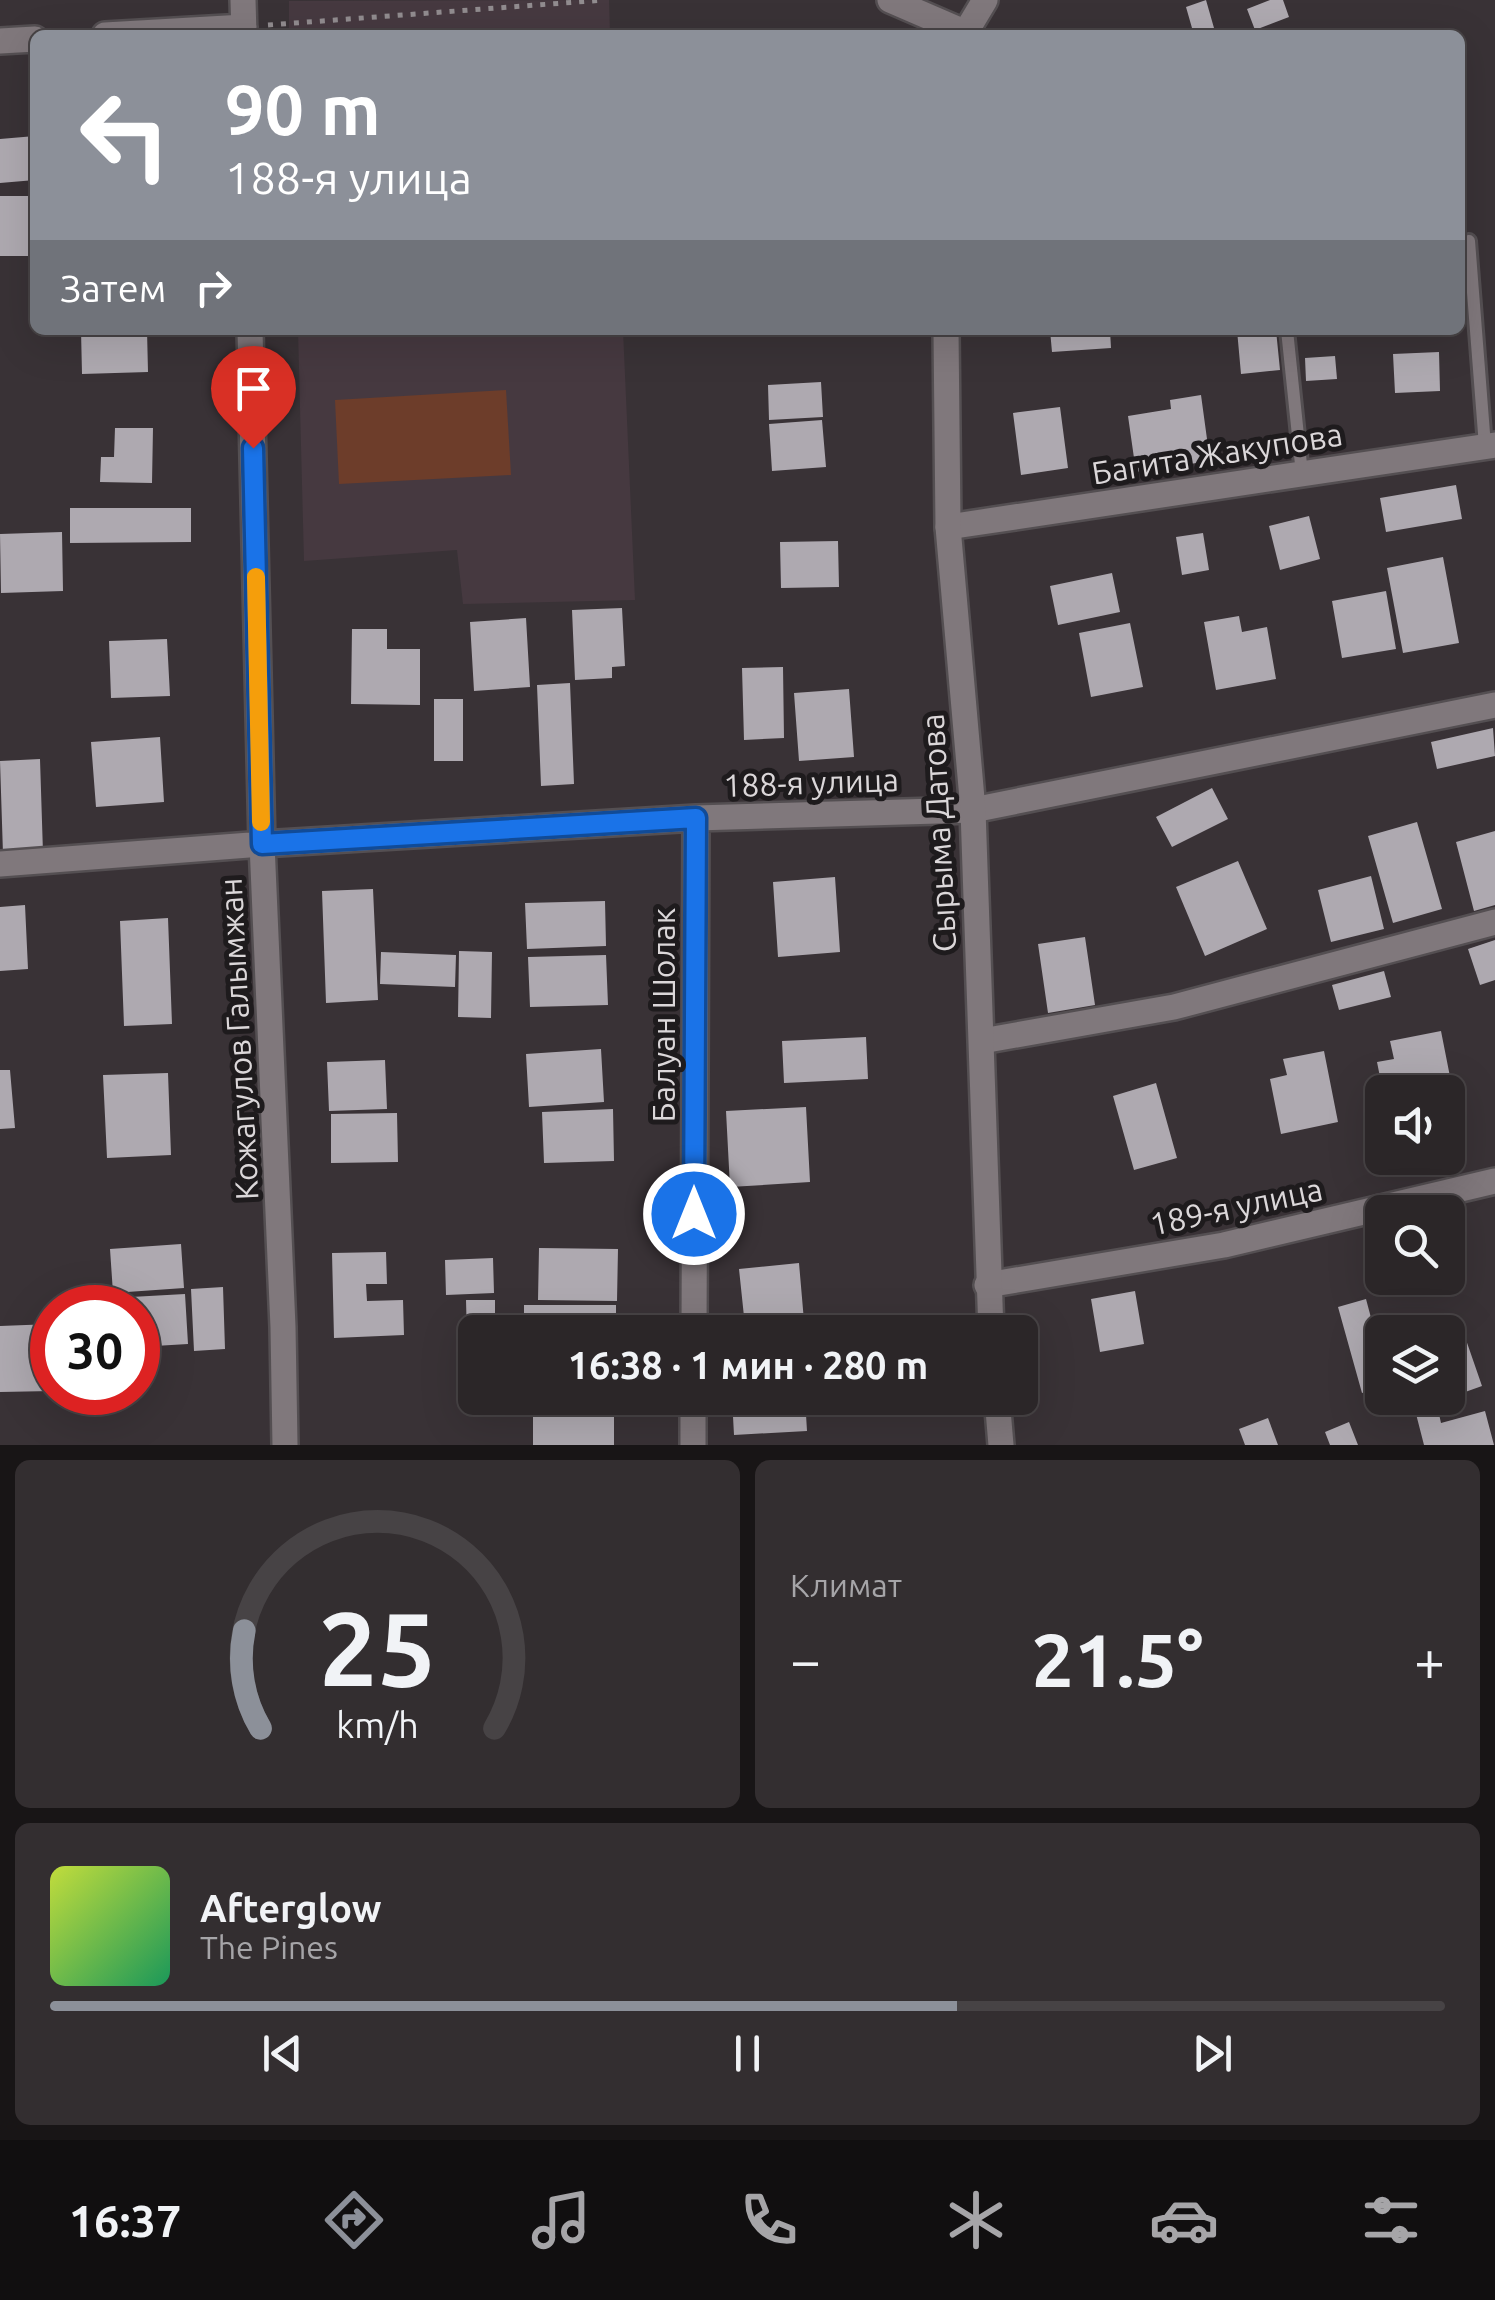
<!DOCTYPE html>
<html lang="ru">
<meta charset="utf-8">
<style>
body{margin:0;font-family:Ubuntu,sans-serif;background:#332e30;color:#f1f3f6;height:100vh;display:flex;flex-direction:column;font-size:38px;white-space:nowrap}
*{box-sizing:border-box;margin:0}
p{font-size:32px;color:#a6a5a8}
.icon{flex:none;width:55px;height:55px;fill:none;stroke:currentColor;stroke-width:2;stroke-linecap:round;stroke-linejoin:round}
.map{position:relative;height:1445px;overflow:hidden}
.details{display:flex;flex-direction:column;gap:15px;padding:15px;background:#181516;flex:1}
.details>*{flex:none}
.hud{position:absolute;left:30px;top:30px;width:1435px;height:305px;border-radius:15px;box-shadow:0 10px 40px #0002,0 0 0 2px #474345;background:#8c9099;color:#fff;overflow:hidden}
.controls{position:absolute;left:1365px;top:1075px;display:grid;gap:20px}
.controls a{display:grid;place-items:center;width:100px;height:100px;border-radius:15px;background:#2b2628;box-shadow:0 10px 40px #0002,0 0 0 2px #474345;font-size:50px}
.speed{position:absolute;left:30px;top:1285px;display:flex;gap:20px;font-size:50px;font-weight:700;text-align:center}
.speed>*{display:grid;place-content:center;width:130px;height:130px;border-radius:50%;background:#2b2628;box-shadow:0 10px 40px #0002,0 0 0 2px #474345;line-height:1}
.speed .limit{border:15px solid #d22;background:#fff;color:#111}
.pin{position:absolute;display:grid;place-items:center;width:85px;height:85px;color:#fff;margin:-102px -42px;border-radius:50% 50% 50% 0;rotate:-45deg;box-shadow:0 0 10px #0007}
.pin .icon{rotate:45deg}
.me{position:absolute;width:110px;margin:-55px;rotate:0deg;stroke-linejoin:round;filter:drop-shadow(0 0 8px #0008)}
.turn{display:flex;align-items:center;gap:35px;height:210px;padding:0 30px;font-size:45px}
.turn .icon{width:130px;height:130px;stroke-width:2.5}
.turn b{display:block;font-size:70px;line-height:85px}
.then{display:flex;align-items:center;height:95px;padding:0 30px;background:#0003;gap:20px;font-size:38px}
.big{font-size:75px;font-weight:700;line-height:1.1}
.details .card{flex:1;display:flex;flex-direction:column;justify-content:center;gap:15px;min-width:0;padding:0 35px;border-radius:15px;background:#332e30}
.details .dial{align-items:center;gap:0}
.dial svg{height:260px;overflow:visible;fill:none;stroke:#474345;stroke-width:7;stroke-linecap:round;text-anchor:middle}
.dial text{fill:#f1f3f6;stroke:none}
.song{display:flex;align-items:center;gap:30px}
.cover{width:120px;height:120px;border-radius:15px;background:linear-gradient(135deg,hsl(70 70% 55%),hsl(150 70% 35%))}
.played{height:10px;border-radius:5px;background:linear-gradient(90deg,#8c9099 65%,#474345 65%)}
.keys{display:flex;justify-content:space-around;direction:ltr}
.heat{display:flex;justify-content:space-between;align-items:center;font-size:55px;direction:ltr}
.details .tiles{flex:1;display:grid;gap:15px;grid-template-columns:1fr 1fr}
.card:last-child{grid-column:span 2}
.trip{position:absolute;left:458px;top:1315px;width:580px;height:100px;border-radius:15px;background:#2b2628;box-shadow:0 10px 40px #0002,0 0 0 2px #474345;font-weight:700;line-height:100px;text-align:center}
.menu{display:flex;height:160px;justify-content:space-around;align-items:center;background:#110f10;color:#a6a5a8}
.menu .icon{width:70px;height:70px}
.menu .active{color:#8c9099}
.menu b{font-size:45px;color:#f1f3f6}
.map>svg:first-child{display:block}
.built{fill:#463940}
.green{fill:#6d3d2a}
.building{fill:#aea9b0}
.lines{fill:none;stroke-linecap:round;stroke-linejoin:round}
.service-casing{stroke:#544f52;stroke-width:18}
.minor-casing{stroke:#544f52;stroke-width:30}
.tertiary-casing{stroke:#544f52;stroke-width:30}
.path{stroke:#918c8f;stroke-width:5;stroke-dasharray:5 8;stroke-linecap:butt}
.service{stroke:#80787c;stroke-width:12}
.minor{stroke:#80787c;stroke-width:25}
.tertiary{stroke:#80787c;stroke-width:25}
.route-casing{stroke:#114b97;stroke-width:25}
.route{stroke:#1a73e8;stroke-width:18}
.slow{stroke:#f59e0b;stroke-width:18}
.labels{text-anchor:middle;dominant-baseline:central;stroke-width:10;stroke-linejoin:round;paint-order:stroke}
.street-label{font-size:32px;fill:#dbd7d9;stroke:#1e1b1d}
</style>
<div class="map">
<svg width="1495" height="1445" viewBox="0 0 1495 1445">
<rect width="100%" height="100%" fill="#393236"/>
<path class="built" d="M609,0L610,35H289V1Z
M298,330H623L635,600L463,604L457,550L304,561Z"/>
<path class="green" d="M506,390L511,475L339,484L335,400Z"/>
<path class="building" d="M1206,0L1216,35H1194L1186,7Z
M1270,0H1283L1289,17L1255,30L1247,9Z
M767,29L768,35H706V31Z
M35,136V180L0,183V139Z
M0,196H35V256H0Z
M81,330H147L148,372L82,374Z
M1050,330H1110L1111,348L1052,352Z
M1237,330H1276L1280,370L1241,374Z
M1439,352L1440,391L1395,393L1393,354Z
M1335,356L1337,379L1306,381L1305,358Z
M821,382L823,417L769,420L768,385Z
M1201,395L1210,461L1136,472L1128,416L1171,409L1170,400Z
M1060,407L1068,468L1021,475L1013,413Z
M822,420L826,467L772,471L769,424Z
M115,428H153L152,483L100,482L101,457H114Z
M1456,485L1462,519L1386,532L1380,498Z
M70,508H191V542L70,543Z
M1309,516L1320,559L1280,570L1269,526Z
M62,532L63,591L1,593L0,534Z
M1203,533L1209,570L1182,575L1176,537Z
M838,541L839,587L781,588L780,542Z
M1443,557L1459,643L1403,653L1387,568Z
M1112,573L1120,612L1058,625L1050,586Z
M1386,591L1396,649L1342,658L1332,601Z
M622,608L625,666L612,667V678L575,680L572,610Z
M1239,616L1242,632L1267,627L1276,679L1216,690L1204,622Z
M526,618L530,687L474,691L470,622Z
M1130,623L1143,687L1091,697L1079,633Z
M352,629H387V649H420V705L351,704Z
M167,639L170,696L111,698L109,641Z
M783,667L784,738L744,740L742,668Z
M570,683L574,784L541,786L537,685Z
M849,689L854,757L799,761L794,693Z
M434,699H463V761H434Z
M1493,728L1495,756L1437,769L1431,742Z
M160,737L164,802L96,807L91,742Z
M40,759L43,853L3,854L0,761Z
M1212,788L1228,819L1172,847L1156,817Z
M1417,822L1442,909L1393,923L1368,836Z
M1495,831V905L1474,911L1456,842Z
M1238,861L1267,929L1205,956L1176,887Z
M1371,876L1384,929L1331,942L1318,890Z
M835,877L840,952L778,957L773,882Z
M373,889L378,1000L326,1003L322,891Z
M605,901L606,946L527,949L525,903Z
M25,905L28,969L0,971V907Z
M168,918L172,1024L124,1026L120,921Z
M1085,937L1095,1005L1048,1013L1038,944Z
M1495,940V980L1480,985L1468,949Z
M459,951L492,952L491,1018L458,1017Z
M381,952L456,955L455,987L380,984Z
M606,955L608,1005L530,1007L528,957Z
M1384,971L1391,997L1339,1010L1332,985Z
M1441,1031L1454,1097L1448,1098V1092H1383L1377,1062L1394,1059L1390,1041Z
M866,1037L868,1079L784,1083L782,1041Z
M601,1049L604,1102L529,1107L526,1054Z
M1324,1051L1338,1122L1281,1134L1270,1079L1287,1075L1283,1059Z
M385,1060L387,1109L329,1111L327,1062Z
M0,1070H10L15,1128L0,1129Z
M168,1073L171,1155L107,1158L103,1075Z
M1156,1083L1177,1158L1134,1170L1113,1096Z
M806,1107L810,1182L730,1187L726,1111Z
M613,1109L614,1161L544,1163L542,1112Z
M397,1113L398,1162L331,1163V1114Z
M181,1244L184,1288L113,1293L110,1249Z
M539,1248L618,1249L617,1301L538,1300Z
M386,1252L387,1284H366L367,1301L403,1300L404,1335L334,1338L332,1253Z
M493,1258L494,1293L446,1295L445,1260Z
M799,1263L804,1321L745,1326L739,1269Z
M223,1287L225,1349L194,1351L191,1289Z
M1135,1291L1144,1344L1100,1352L1091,1299Z
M185,1294L188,1344L138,1347V1308H132L131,1297Z
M1366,1299L1382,1359V1387L1362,1393L1338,1307Z
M466,1300H495V1332H475V1337L467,1338Z
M524,1305H616V1332H524Z
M52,1324V1391L0,1392V1326Z
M1464,1334L1482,1386L1454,1396L1448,1378V1340Z
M732,1398H805L807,1431L734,1435Z
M1437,1405L1441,1423L1485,1411L1494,1445H1424L1415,1410Z
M533,1413H614V1445H533Z
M1268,1418L1278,1445H1245L1239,1429Z
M1349,1422L1358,1445H1330L1325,1432Z"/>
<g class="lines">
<defs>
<path id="service" d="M1469,241L1485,446
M1287,330L1302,474"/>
<path id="minor" d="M243,0L244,35
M890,0L964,32
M105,35L244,27
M0,41L35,39
M250,330L262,844L283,1327L285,1445
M948,527L1495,445
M0,864L262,844L696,818L973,810L1495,705
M982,1041L1174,1007L1495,922
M987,1285L1224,1245L1495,1181
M694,1332L696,818
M693,1445V1398"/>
<path id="tertiary" d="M964,35L985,0
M946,330L948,527L973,810L991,1332
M997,1398L1001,1445"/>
</defs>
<use href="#service" class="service-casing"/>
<use href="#minor" class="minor-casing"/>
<use href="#tertiary" class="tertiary-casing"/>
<path class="path" d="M268,25L604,0"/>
<use href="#service" class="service"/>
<use href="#minor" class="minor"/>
<use href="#tertiary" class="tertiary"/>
</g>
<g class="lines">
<defs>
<path id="route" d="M253,448L262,844L696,818L694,1214"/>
</defs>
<use href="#route" class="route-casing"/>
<use href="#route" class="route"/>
<path class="slow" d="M256,577L261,822"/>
</g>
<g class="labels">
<g class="street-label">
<text transform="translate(1217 453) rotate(-9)">Багита Жакупова</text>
<text transform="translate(811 782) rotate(-2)">188-я улица</text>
<text transform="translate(938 833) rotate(-93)">Сырыма Датова</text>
<text transform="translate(663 1015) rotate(-90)">Балуан Шолак</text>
<text transform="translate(238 1039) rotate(-93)">Кожагулов Галымжан</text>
<text transform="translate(1236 1206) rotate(-12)">189-я улица</text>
</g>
</g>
</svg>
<div class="controls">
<a><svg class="icon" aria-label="sound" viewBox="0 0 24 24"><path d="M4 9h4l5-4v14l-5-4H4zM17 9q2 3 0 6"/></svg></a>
<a><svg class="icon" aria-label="search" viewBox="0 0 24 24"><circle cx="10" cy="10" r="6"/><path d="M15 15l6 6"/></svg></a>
<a><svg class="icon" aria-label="layers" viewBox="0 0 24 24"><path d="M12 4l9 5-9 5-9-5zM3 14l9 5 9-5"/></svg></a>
</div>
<div class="speed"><div class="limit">30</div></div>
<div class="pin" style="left:253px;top:448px;background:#d93025"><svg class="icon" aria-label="arrive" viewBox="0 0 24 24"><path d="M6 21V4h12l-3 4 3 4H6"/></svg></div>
<svg class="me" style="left:694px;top:1214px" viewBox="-20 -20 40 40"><circle r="17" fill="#1a73e8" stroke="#fff" stroke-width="3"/><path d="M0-11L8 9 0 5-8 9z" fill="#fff"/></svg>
<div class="trip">16:38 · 1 мин · 280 m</div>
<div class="hud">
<div class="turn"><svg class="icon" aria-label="left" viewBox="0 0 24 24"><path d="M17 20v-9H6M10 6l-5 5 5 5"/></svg><div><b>90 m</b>188-я улица</div></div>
<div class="then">Затем<svg class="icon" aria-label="right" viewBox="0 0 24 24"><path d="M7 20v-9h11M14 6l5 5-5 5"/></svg></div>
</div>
</div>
<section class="details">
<div class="tiles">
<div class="card dial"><svg viewBox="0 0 100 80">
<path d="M14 69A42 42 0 1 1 86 69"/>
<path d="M14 69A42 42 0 0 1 9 39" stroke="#8c9099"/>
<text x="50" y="56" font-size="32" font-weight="700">25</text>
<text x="50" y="72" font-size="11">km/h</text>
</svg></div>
<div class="card"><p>Климат</p>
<div class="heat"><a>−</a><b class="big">21.5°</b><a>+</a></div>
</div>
<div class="card">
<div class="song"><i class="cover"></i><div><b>Afterglow</b><p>The Pines</p></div></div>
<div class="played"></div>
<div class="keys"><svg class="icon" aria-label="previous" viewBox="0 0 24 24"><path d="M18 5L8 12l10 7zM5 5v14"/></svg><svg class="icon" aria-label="pause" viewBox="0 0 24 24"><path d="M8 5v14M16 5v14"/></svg><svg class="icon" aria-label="next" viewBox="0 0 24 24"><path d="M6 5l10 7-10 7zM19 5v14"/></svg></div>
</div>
</div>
</section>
<nav class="menu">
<b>16:37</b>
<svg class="icon active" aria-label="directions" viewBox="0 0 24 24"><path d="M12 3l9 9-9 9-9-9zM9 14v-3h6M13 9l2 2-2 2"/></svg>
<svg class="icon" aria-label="music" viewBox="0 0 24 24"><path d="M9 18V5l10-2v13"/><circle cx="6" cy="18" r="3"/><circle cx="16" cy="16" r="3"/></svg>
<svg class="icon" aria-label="phone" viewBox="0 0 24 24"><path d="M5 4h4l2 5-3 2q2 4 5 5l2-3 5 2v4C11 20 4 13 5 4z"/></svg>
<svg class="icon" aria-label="climate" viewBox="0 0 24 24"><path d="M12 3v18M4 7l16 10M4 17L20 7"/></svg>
<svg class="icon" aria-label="car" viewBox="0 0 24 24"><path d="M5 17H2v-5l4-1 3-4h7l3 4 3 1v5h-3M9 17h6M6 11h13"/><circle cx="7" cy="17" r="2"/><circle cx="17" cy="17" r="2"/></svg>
<svg class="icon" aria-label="filters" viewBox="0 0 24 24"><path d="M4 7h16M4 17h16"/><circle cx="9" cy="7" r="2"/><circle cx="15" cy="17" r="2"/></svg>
</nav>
